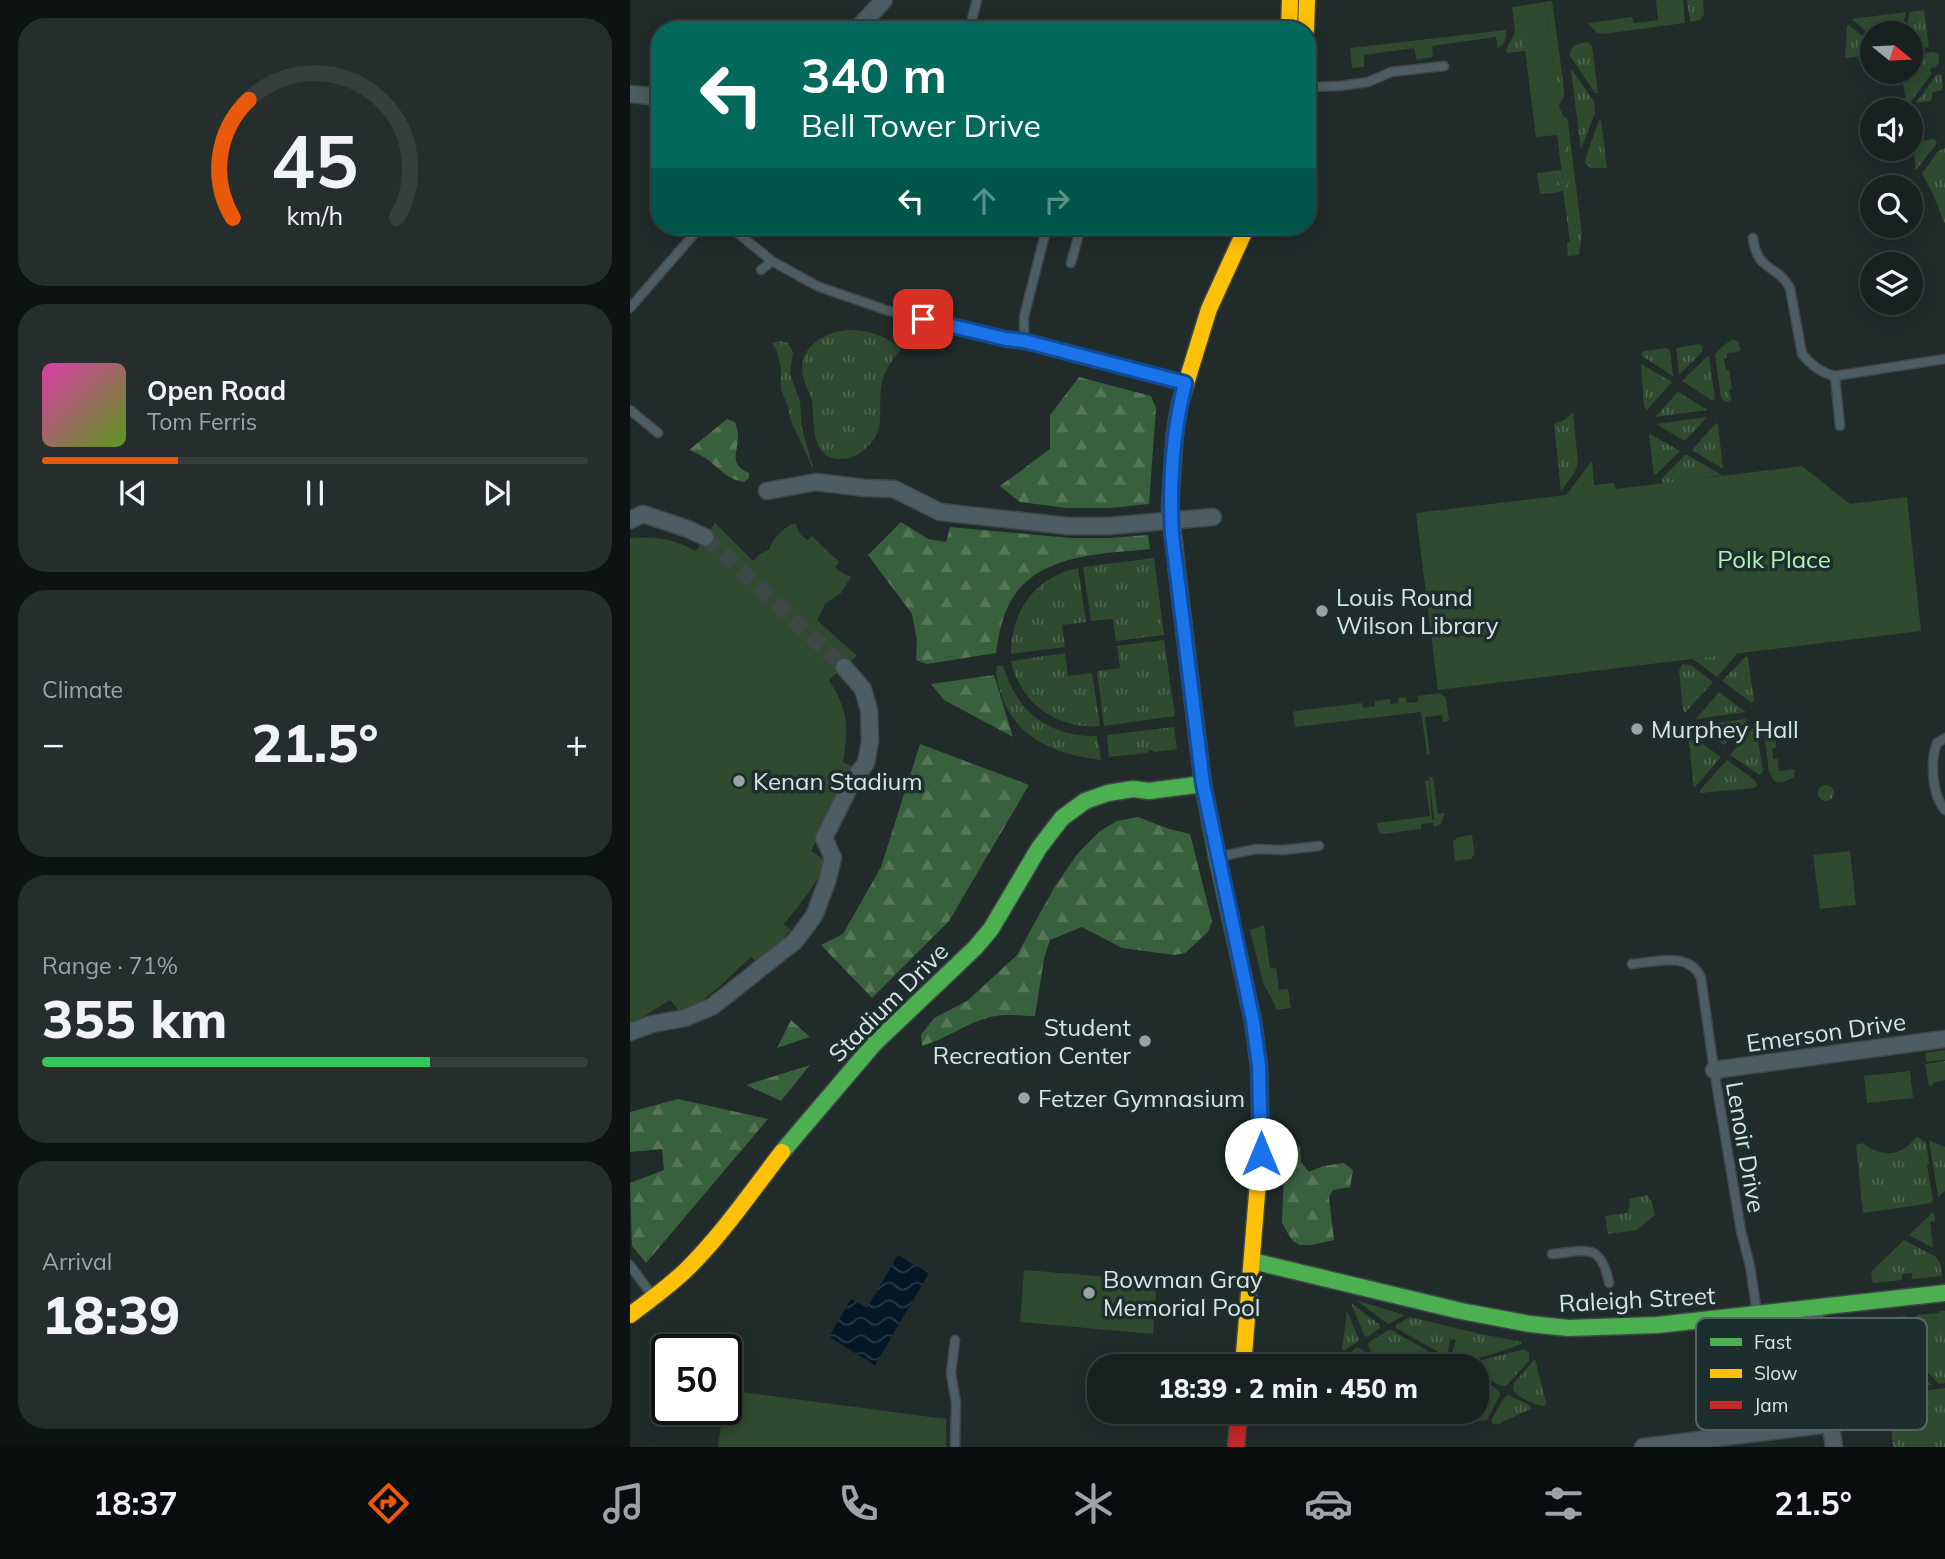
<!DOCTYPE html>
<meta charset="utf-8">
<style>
body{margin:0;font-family:Mulish,sans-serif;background:#252d2d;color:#f1f3f6;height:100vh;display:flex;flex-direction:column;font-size:26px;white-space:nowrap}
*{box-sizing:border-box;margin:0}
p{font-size:23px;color:#9fa3a5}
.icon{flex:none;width:38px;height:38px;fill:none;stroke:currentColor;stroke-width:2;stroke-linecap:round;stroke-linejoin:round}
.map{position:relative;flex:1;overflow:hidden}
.panel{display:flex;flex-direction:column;gap:18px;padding:18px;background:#0d1212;width:630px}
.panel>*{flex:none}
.top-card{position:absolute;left:21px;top:21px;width:665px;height:214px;border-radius:28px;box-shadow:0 4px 18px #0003,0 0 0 2px #363e3e;background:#00695c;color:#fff;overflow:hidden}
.needle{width:46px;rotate:108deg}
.tools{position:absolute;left:1230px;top:21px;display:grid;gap:14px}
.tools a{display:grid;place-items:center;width:63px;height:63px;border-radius:50%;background:#182020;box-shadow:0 4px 18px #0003,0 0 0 2px #363e3e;font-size:35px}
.speed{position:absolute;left:21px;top:1334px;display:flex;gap:14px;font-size:35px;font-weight:700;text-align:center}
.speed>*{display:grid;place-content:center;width:91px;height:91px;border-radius:50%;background:#182020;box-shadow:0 4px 18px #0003,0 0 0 2px #363e3e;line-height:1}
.speed .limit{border:4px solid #111;border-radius:10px;background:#fff;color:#111}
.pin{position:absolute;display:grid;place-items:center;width:60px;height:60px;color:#fff;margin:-30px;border-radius:14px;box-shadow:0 4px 10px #0006}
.me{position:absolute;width:77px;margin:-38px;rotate:0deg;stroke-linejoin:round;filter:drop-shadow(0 0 5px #0008)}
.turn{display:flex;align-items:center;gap:24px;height:147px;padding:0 35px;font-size:32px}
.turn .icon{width:91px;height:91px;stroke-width:2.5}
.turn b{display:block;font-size:49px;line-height:60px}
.lanes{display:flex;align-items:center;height:66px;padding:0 35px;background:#0003;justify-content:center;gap:35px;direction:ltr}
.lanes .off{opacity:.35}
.big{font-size:52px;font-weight:800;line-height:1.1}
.panel .card{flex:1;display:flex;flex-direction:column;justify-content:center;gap:10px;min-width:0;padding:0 24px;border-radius:28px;background:#252d2d}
.panel .dial{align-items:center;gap:0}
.dial svg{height:182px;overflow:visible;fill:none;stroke:#363e3e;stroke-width:7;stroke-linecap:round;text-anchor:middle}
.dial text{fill:#f1f3f6;stroke:none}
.song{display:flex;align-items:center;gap:21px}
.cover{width:84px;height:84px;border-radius:10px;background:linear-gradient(135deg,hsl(320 70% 55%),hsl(90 70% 35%))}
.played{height:7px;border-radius:4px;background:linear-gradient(90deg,#ea580c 25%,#363e3e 25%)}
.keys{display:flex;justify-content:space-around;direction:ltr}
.heat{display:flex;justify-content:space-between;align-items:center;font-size:38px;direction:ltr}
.charge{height:10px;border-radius:5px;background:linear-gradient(90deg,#34c759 71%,#363e3e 0)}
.trip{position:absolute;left:457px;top:1354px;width:402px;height:70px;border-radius:28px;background:#182020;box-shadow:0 4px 18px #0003,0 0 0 2px #363e3e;font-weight:800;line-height:70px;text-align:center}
.dock{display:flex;height:112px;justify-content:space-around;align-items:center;background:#0a0d0d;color:#9fa3a5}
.dock .icon{width:49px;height:49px}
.dock .selected{color:#ea580c}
.dock b{font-size:32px;color:#f1f3f6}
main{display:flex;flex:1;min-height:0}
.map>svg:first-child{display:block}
.grass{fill:url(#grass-tufts)}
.forest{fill:url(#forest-firs)}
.green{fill:#2e4b30}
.water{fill:url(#water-waves)}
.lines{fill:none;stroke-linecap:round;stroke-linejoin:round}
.street-tunnel{stroke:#3c4746;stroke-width:16;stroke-dasharray:16 8;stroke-linecap:butt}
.lane-casing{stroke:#3e4847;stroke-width:11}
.street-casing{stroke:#3e4847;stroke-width:19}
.fast-casing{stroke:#3e4847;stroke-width:19}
.slow-casing{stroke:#3e4847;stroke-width:19}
.jam-casing{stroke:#3e4847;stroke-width:19}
.lane{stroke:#4c5e63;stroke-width:8}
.street{stroke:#4c5e63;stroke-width:16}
.fast{stroke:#4caf50;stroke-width:16}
.slow{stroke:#ffc107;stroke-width:16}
.jam{stroke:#c62828;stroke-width:16}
.route-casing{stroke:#114b97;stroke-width:18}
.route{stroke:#1a73e8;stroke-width:12}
.poi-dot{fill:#98a3a3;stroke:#1c2f2e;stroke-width:2.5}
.labels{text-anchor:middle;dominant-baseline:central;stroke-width:7;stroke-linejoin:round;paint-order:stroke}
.park-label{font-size:24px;fill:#b0f3b2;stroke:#1c2f2e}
.poi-label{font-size:24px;fill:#d9e4e4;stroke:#1c2f2e;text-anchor:start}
.street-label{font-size:24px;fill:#d9e4e4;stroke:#1c2f2e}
.key{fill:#1c2f2e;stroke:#556565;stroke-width:2}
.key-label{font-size:19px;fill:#d9e4e4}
</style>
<main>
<section class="panel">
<div class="card dial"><svg viewBox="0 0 100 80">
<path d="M14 69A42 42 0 1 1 86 69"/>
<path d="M14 69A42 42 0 0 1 21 17" stroke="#ea580c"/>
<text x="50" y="56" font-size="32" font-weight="700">45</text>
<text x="50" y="72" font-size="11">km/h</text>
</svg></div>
<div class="card">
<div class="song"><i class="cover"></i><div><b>Open Road</b><p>Tom Ferris</p></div></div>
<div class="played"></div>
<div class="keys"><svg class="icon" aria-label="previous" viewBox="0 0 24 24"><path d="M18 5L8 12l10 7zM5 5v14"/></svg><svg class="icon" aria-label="pause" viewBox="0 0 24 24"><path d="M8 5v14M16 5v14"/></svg><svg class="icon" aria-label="next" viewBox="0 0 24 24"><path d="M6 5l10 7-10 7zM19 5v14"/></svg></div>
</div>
<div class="card"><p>Climate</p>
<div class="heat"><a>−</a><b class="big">21.5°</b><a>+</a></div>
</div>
<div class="card"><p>Range · 71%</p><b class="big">355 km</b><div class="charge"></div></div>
<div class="card"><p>Arrival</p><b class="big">18:39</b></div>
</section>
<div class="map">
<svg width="1315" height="1447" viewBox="0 0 1315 1447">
<defs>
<pattern id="grass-tufts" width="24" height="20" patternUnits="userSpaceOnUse" patternTransform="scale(1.75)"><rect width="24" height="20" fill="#2e4b30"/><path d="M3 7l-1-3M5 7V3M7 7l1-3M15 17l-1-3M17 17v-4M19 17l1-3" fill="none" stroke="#4c654e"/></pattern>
<pattern id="forest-firs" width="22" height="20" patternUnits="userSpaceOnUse" patternTransform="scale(1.75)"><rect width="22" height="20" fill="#39603c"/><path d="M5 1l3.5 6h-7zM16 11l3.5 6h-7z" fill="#557758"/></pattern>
<pattern id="water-waves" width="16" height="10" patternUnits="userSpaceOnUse" patternTransform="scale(1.75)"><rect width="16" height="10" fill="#031727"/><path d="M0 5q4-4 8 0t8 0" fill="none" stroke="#273946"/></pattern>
</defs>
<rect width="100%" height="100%" fill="#202b2a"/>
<path class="grass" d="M1057,0H1073L1074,15L1070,20L1060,22Z
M917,1H922L928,45L921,40L920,37L915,2Z
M1294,10L1299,47L1281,50V33H1275L1280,12Z
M1276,12L1271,33H1242V37L1222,19Z
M1219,25L1242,44V55L1215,58L1217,26Z
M885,32L894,41L895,51L877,53L876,50Z
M958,42L962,46L968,93H965L940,56C940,45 949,43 958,42Z
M929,50L934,91L929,90L927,86L923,54Z
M1303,52L1309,54V62L1305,68L1302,67L1299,71L1302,73L1277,107L1271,72H1281V54Z
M941,71H943L964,102L965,113L951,149Z
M1307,74L1311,75L1313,90L1303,92L1301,101L1286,103Z
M969,120H971L977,168H960L955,163L956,157Z
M938,122L952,234L949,255L938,256L937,243L940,242L933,191V128Z
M1304,139L1307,143L1286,170L1283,142Z
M1315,148V224L1302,192L1292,174L1308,151Z
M932,170L933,183L923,190V193L910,194L907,173Z
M220,330C238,330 257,336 271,349C263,359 255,369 252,382C247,402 256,427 241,443C234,451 224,458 214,459C179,461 185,424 182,401C180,392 175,385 173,376C167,347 195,331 220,330Z
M1103,339L1108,342L1111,351L1100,353L1098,352L1097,358H1094L1096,370H1099L1102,389H1099L1101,400L1097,402L1091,399L1085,354L1089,350H1091L1090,348Z
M149,341L158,343L163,352L160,374L170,401L172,429L184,471L161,421L158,407L151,389V368L146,349L142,343Z
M1069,344L1072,346V352L1049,375L1046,348Z
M1036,348L1040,350L1043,376L1012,356L1011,354L1014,351Z
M1079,355L1085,398L1083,401L1052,381Z
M1011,364L1042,382L1017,410L1014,406Z
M1048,392L1078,410L1025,417Z
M942,413H943L948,462L945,472L931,491L924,424L936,419Z
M1077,417L1055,441L1026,424Z
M1086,423L1088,424L1093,469L1062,450Z
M1020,434L1050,451L1026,475L1024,474L1019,436Z
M1055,455H1057L1092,475L1034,485L1031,479Z
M524,558L534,635L486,641L483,619L461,621L453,567Z
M448,568L456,622L432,625L435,647L381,654C381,611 405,577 448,568Z
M534,640L545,716L474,726L467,671L490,668L487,646Z
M435,653L438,676L462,673L470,726C427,730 390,703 381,661Z
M1106,653V655L1087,677L1063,659Z
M1116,656L1118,659L1124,700L1122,703L1092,681Z
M1052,664L1061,665L1083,682L1055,713L1053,709L1049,671Z
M372,665C377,674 380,686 386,695C403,724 435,737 467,736L471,760C429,755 389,741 373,699C369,688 365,678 367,666Z
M1089,692L1116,712L1066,719Z
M1115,719L1117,720L1094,745L1065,726Z
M544,727L547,749L525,752L520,749L517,753L479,757L477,735Z
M1124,727L1126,729L1133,770L1131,775L1128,774L1100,755Z
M1061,739L1070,742L1091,757L1064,788L1059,742Z
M1097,760L1126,781L1127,786L1124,788L1070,793V790Z
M1188 793a8 8 0 1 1 16 0a8 8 0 1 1-16 0Z
M1315,1061V1080L1305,1082L1301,1086H1299L1295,1064Z
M1287,1137L1296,1142L1299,1164L1297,1165L1303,1200L1302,1203L1233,1213L1226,1145L1232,1143C1254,1158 1269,1157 1287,1137Z
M1299,1140L1315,1147V1191L1308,1197Z
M1017,1195L1022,1203L1025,1215L1007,1230L978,1234L975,1216L997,1213L1000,1205L999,1199Z
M1302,1213H1304L1305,1221L1300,1222L1303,1248L1279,1235Z
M1274,1240L1306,1257L1310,1263L1312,1276L1282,1279V1273L1272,1274V1280L1243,1283L1241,1274L1243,1270Z
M726,1300L774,1315L763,1322L758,1324Z
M721,1303L749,1324L750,1328L739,1336L735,1337Z
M717,1311L729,1339L728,1341L714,1351L712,1349Z
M1309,1311H1315V1383L1309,1384L1259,1332L1252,1323L1256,1318L1276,1316L1277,1319L1287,1318V1315L1309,1313Z
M780,1317L846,1333L892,1342L891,1344C876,1350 841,1362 825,1361L821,1356L826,1340L820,1339L818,1353L814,1355L766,1328V1325Z
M761,1330L814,1360L815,1365L812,1367H746L738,1343L757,1331Z
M1249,1336H1254L1302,1385L1266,1390L1262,1384L1256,1382Z
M727,1347L734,1351L741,1367H712L714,1358Z
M895,1349L899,1353V1361L876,1386H871L847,1373V1367L837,1366L841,1363Z
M905,1359L916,1403L914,1406C904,1405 889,1398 883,1390L884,1383Z
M847,1378L864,1387L848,1417L798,1414L796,1422L768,1419L765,1412L843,1414L847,1412Z
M1315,1388V1447H1263L1259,1406L1264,1403L1267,1395Z
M878,1395L900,1405L901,1409L868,1424H863L861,1420L873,1399Z"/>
<path class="forest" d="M449,377L521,396L526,408L519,504L480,508H437L390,502L370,486L420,449V415Z
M97,419L105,422C106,424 108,431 108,434C109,452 97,463 119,473V478L114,482C94,479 87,464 70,455C67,453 63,452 59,450Z
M271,522L298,539L316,542L320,527L440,538H479L518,535L520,549C474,554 413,553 384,596C372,613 369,634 366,653L297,664L286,660L287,640L282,614L238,555Z
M364,675L383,737L314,700L301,684Z
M290,744L399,785L319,921L242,998L191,945L213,934L251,867Z
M508,817L539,829L560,834L582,921L578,932L555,953L544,955L492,948L452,927L420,940L414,959L405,1016C393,1016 378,1014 366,1016C340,1020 317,1039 292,1046L291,1035L304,1018L337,1001L387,955L424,888L448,853L470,831L487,821Z
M161,1020L180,1037L147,1048Z
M180,1065L151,1101L116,1085Z
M48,1099L138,1119L16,1263L2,1246L0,1183L34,1170L32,1149L0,1152V1112Z
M670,1144L671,1162L679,1172L693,1166L714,1163L723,1170L720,1187L703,1190L699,1197L704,1240L681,1245H669L661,1239L652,1223L654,1172L663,1171L667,1151Z"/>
<path class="green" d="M1026,0H1053L1055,23L973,34L967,33L958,23L1002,17L1004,23L1028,20Z
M915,2L920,37L921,40L928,45L929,50L924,53L923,57L928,88L934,91V96L929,106L933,116L937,118L938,122L933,128L938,177V183L933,191L923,193V190L933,183L927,135L906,137L894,41L885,32L882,7Z
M876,30C878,37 874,45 868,48L866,37L802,46L803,57L787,60L784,48L734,55V67L722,68L720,48Z
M962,461L964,485L984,483L986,489L1172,466L1220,504L1277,497L1291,631L808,690L786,513L936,495Z
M85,523L123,561L130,554L139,550C144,537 151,529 165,523L171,535L178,540L182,536L209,562L205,567L211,572L221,577L211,593L195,604L187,620L227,656L199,680C218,710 219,727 213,762L224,767L199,819L181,851L199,863L174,899L154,924L161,930L129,964L121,957L89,987L53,1015L40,1000L0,1025V538C25,536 44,539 66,551Z
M810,693L816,698L819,721L813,722L812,715L795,717L800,755H797L791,712L665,727L663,712L665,711L732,703L733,708L745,706V701L760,699L761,704L768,703V698L776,697L777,703L788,702V696Z
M1144,722L1146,748L1142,749L1143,759H1148L1149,771L1165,769L1164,777L1153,782L1144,781L1139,772L1133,725Z
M799,777H803L808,814L815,813L811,824L804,827L803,823L791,824V829L753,834L749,832L747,823L800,816L795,781L799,780L802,819L804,820Z
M842,835L845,855L842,856V859L825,861L823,841L828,837Z
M1220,851L1226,905L1190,909L1183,855Z
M634,925L640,968H646L649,990L658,989L661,1008L646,1010L645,1005L633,983L620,930Z
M1315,1050V1060L1296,1062L1295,1053Z
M1280,1071L1283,1098L1237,1103L1234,1076Z
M394,1270L527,1281L523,1334L390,1322Z
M864,1387L869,1391L870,1395L857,1420L848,1421V1417Z
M96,1390L316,1419V1447H88L93,1409H96Z"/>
<path class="water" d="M268,1255L299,1273L245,1365L199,1337L221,1299L237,1308Z"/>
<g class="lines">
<path class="street-tunnel" d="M75,537L214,667"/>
<defs>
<path id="lane" d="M343,30L342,19L347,0
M677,87L710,86L738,82L761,72L814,66
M99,226L142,261
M1123,238C1127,272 1147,264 1160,288L1172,354C1180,364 1192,373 1205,376L1315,359
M441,263L450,230L443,226
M131,270L142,261L187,286L256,310L376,339L394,341L555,383
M0,308L71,226
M394,341V317L417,226
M1205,376L1210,426
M0,410L28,433
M1315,738L1307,743C1300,760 1302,796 1315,810
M587,857L626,849L653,850L689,846
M1002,964C1025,962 1060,951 1071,978L1084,1070L1111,1231L1120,1266L1127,1313
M922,1254C957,1251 971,1242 979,1283
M0,1265L24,1298
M325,1447L326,1403L321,1373L325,1340"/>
<path id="street" d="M226,30L254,0
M0,94L30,97
M137,491L186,482L235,488L264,489L310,512L438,526H478L583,517
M0,520L13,514L58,529L75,537
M0,1032L22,1024L55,1018L83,1006L165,941L184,916L197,882L203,858L194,838L222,782L236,763L240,741L239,710L233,689L214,667
M1084,1070L1315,1039
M1184,1308L1204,1447
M1013,1447L1200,1424"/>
<path id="fast" d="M549,588L573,784L587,857L623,1021L629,1066L631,1144
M152,1152L244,1044L345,948L361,929L409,848L432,818L455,801L478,793L503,789L519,791L573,784
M622,1261L831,1311L900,1324L938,1328L1027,1325L1315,1293"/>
<path id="slow" d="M659,30L660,0
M676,30L677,0
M549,588L540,507L545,432L550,403L579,309L617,226
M0,1315C19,1301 38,1287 55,1271C92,1235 121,1192 152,1152
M613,1367L631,1144"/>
<path id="jam" d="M606,1447L609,1412"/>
</defs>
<use href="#lane" class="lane-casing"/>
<use href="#street" class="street-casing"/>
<use href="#fast" class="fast-casing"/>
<use href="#slow" class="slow-casing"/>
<use href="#jam" class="jam-casing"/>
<use href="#lane" class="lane"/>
<use href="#street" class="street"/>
<use href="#fast" class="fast"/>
<use href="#slow" class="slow"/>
<use href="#jam" class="jam"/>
</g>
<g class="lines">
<defs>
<path id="route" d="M293,319L376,339L394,341L555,383C543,432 539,483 542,534L573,784L623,1021L629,1066L631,1154"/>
</defs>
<use href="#route" class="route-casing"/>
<use href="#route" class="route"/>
</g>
<g class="poi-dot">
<circle cx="692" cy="611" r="7"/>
<circle cx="1007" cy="729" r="7"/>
<circle cx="109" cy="781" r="7"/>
<circle cx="515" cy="1041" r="7"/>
<circle cx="394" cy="1098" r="7"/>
<circle cx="459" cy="1293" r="7"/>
</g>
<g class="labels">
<g class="park-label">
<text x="1144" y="559">Polk Place</text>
</g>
<g class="poi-label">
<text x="706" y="597">Louis Round<tspan x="706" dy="28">Wilson Library</tspan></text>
<text x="1021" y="729">Murphey Hall</text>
<text x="123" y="781">Kenan Stadium</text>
<text x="501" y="1027" text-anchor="end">Student<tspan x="501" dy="28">Recreation Center</tspan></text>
<text x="408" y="1098">Fetzer Gymnasium</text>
<text x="473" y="1279">Bowman Gray<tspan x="473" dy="28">Memorial Pool</tspan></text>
</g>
<g class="street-label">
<text transform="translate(258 1002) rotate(-45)">Stadium Drive</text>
<text transform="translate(1196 1032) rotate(-8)">Emerson Drive</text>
<text transform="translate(1116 1147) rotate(80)">Lenoir Drive</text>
<text transform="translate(1007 1299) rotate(-3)">Raleigh Street</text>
</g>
</g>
<rect x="1066" y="1318" width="231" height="112" rx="10" class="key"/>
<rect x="1080" y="1338" width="32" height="8" fill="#4caf50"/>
<rect x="1080" y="1369" width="32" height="9" fill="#ffc107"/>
<rect x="1080" y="1401" width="32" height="8" fill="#c62828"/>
<g class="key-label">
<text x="1124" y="1349">Fast</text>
<text x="1124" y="1380">Slow</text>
<text x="1124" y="1412">Jam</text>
</g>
</svg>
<div class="tools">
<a><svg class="needle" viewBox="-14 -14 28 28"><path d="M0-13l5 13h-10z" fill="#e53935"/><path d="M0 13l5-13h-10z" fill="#9fa3a5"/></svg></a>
<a><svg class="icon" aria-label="sound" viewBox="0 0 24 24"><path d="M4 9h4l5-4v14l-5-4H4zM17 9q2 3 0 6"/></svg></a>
<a><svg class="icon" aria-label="search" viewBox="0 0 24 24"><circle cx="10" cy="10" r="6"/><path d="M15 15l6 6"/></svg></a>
<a><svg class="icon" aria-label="layers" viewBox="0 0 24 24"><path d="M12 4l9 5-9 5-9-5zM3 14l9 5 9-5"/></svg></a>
</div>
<div class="speed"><div class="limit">50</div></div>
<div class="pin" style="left:293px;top:319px;background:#d93025"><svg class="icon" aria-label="arrive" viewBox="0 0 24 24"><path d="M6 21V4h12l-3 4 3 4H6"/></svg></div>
<svg class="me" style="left:631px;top:1154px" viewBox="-20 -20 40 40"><circle r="19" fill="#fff"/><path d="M0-13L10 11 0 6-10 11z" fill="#1a73e8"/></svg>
<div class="trip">18:39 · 2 min · 450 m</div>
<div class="top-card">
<div class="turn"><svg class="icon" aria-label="left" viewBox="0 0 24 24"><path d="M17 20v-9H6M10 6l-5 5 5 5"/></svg><div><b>340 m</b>Bell Tower Drive</div></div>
<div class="lanes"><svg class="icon" aria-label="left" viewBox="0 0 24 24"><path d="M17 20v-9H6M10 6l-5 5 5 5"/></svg><svg class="icon off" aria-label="ahead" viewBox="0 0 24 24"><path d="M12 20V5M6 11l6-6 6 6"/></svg><svg class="icon off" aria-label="right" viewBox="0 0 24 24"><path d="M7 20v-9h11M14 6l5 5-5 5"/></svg></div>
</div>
</div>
</main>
<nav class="dock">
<b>18:37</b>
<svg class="icon selected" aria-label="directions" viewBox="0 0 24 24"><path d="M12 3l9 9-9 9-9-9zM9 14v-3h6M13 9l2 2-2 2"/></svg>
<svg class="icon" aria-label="music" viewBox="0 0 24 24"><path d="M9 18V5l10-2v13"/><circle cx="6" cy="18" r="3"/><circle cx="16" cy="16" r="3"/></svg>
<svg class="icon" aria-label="phone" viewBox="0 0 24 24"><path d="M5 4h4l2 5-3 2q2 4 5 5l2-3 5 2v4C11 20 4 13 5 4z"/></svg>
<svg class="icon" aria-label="climate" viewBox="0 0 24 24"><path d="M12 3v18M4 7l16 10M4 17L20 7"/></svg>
<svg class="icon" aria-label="car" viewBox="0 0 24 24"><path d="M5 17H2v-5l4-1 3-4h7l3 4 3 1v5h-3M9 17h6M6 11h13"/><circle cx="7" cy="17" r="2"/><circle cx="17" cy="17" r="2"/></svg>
<svg class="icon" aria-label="filters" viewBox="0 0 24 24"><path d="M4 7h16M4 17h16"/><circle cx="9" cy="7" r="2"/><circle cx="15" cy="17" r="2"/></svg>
<b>21.5°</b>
</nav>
